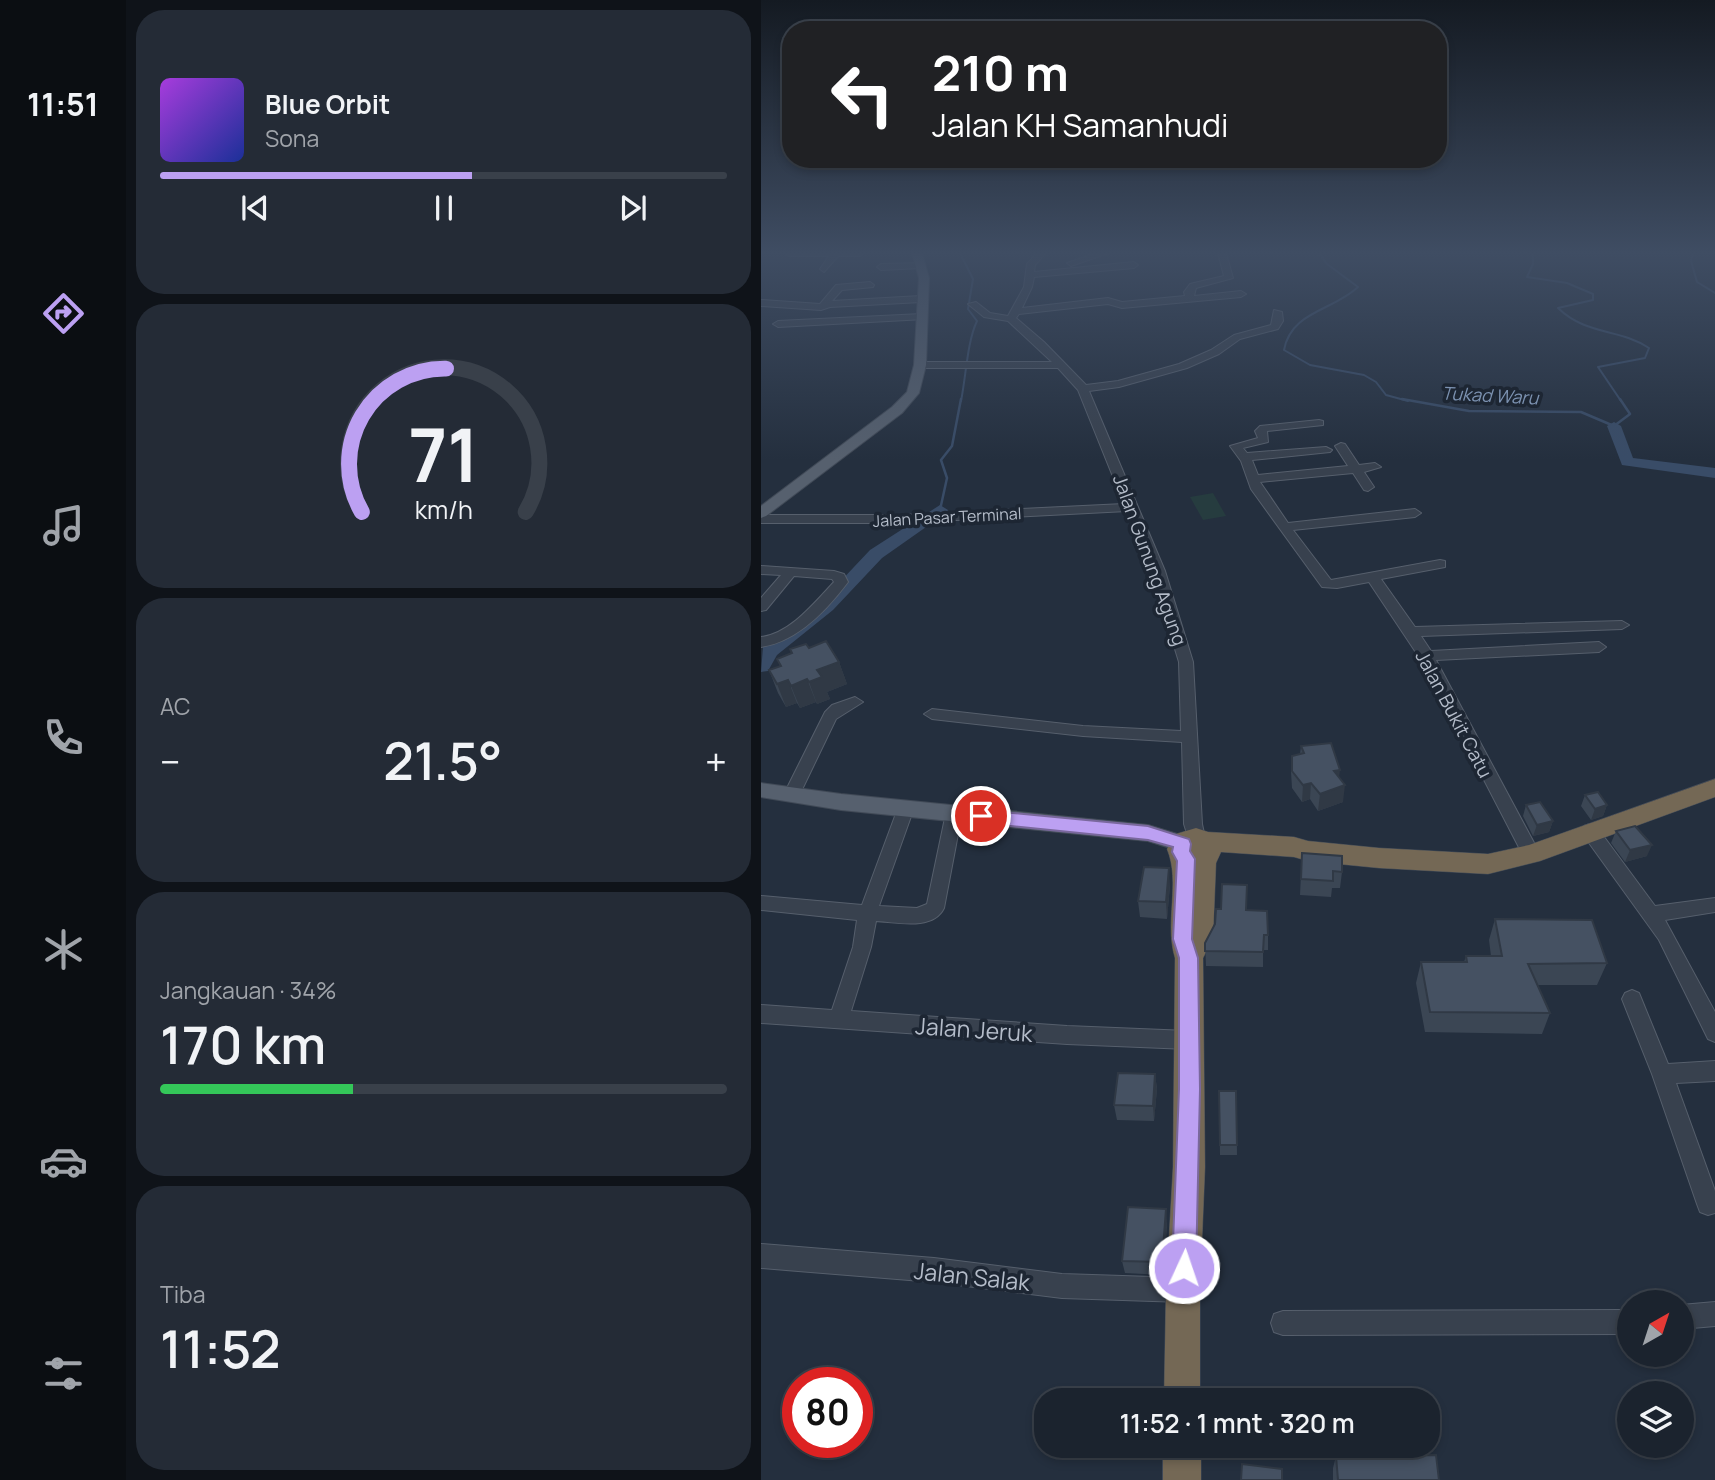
<!DOCTYPE html>
<html lang="id">
<meta charset="utf-8">
<style>
body{margin:0;font-family:Manrope,sans-serif;background:#242b36;color:#f1f3f6;height:100vh;display:flex;flex-direction:column;font-size:26px;white-space:nowrap}
*{box-sizing:border-box;margin:0}
p{font-size:23px;color:#a0a4aa}
.icon{flex:none;width:38px;height:38px;fill:none;stroke:currentColor;stroke-width:2;stroke-linecap:round;stroke-linejoin:round}
.map{position:relative;flex:1;overflow:hidden}
.sheet{display:flex;flex-direction:column;gap:10px;padding:10px;background:#0f1319;width:635px}
.sheet>*{flex:none}
.banner{position:absolute;left:21px;top:21px;width:665px;height:147px;border-radius:28px;box-shadow:0 4px 10px #0003,0 0 0 2px #39404a;background:#202124;color:#fff;overflow:hidden}
.needle{width:46px;rotate:39deg}
.tools{position:absolute;left:856px;top:1290px;display:grid;gap:14px}
.tools a{display:grid;place-items:center;width:77px;height:77px;border-radius:50%;background:#1b232e;box-shadow:0 4px 10px #0003,0 0 0 2px #39404a;font-size:35px}
.speed{position:absolute;left:21px;top:1367px;display:flex;gap:14px;font-size:35px;font-weight:700;text-align:center}
.speed>*{display:grid;place-content:center;width:91px;height:91px;border-radius:50%;background:#1b232e;box-shadow:0 4px 10px #0003,0 0 0 2px #39404a;line-height:1}
.speed .limit{border:10px solid #d22;background:#fff;color:#111}
.pin{position:absolute;display:grid;place-items:center;width:60px;height:60px;color:#fff;margin:-30px;border:4px solid #fff;border-radius:50%;box-shadow:0 2px 7px #0007}
.me{position:absolute;width:77px;margin:-38px;rotate:3deg;stroke-linejoin:round;filter:drop-shadow(0 0 5px #0008)}
.turn{display:flex;align-items:center;gap:24px;height:147px;padding:0 35px;font-size:32px}
.turn .icon{width:91px;height:91px;stroke-width:2.5}
.turn b{display:block;font-size:49px;line-height:60px}
.big{font-size:52px;font-weight:600;line-height:1.1}
.sheet .tile{flex:1;display:flex;flex-direction:column;justify-content:center;gap:10px;min-width:0;padding:0 24px;border-radius:28px;background:#242b36}
.sheet .dial{align-items:center;gap:0}
.dial svg{height:182px;overflow:visible;fill:none;stroke:#39404a;stroke-width:7;stroke-linecap:round;text-anchor:middle}
.dial text{fill:#f1f3f6;stroke:none}
.song{display:flex;align-items:center;gap:21px}
.cover{width:84px;height:84px;border-radius:10px;background:linear-gradient(135deg,hsl(280 70% 55%),hsl(230 70% 35%))}
.played{height:7px;border-radius:4px;background:linear-gradient(90deg,#bca0f2 55%,#39404a 55%)}
.keys{display:flex;justify-content:space-around;direction:ltr}
.heat{display:flex;justify-content:space-between;align-items:center;font-size:38px;direction:ltr}
.charge{height:10px;border-radius:5px;background:linear-gradient(90deg,#34c759 34%,#39404a 0)}
.trip{position:absolute;left:273px;top:1388px;width:406px;height:70px;border-radius:28px;background:#1b232e;box-shadow:0 4px 10px #0003,0 0 0 2px #39404a;font-weight:600;line-height:70px;text-align:center}
main{display:flex;flex:1;min-height:0}
.tabs{display:flex;flex-direction:column;width:126px;justify-content:space-around;align-items:center;background:#0b0e12;color:#a0a4aa}
.tabs .icon{width:49px;height:49px}
.tabs .selected{color:#bca0f2}
.tabs b{font-size:32px;color:#f1f3f6}
.map>svg:first-child{display:block}
.green{fill:#263c3f}
.lines{fill:none;stroke-linecap:round;stroke-linejoin:round}
.stream-far1{stroke:#394c67;stroke-width:2}
.stream{stroke:#394c67;stroke-width:2.5}
.river{fill:#394c67;fill-rule:evenodd}
.minor-casing{stroke:#565f6c;stroke-width:2}
.major-casing{stroke:#414a57;stroke-width:2}
.highway-casing{stroke:#434c59;stroke-width:1}
.minor{fill:#38414e;fill-rule:evenodd}
.major{fill:#56606e;fill-rule:evenodd}
.highway{fill:#746855;fill-rule:evenodd}
.wall{fill:#3b4654}
.shaded-wall{fill:#303945}
.building{fill:#455162;stroke:#303945;stroke-width:2}
.route{fill:#bca0f2;stroke:#7a689d;stroke-width:2}
.labels{text-anchor:middle;dominant-baseline:central;stroke-width:7;stroke-linejoin:round;paint-order:stroke}
.far-street-label{font-size:16px;fill:#b4bcc9;stroke:#1d2633}
.far-water-label{font-size:18px;font-style:italic;fill:#7c92b1;stroke:#1d2633}
.street-label{font-size:19px;fill:#b4bcc9;stroke:#1d2633}
.near-street-label{font-size:23px;fill:#b4bcc9;stroke:#1d2633}
</style>
<main>
<nav class="tabs">
<b>11:51</b>
<svg class="icon selected" aria-label="directions" viewBox="0 0 24 24"><path d="M12 3l9 9-9 9-9-9zM9 14v-3h6M13 9l2 2-2 2"/></svg>
<svg class="icon" aria-label="music" viewBox="0 0 24 24"><path d="M9 18V5l10-2v13"/><circle cx="6" cy="18" r="3"/><circle cx="16" cy="16" r="3"/></svg>
<svg class="icon" aria-label="phone" viewBox="0 0 24 24"><path d="M5 4h4l2 5-3 2q2 4 5 5l2-3 5 2v4C11 20 4 13 5 4z"/></svg>
<svg class="icon" aria-label="climate" viewBox="0 0 24 24"><path d="M12 3v18M4 7l16 10M4 17L20 7"/></svg>
<svg class="icon" aria-label="car" viewBox="0 0 24 24"><path d="M5 17H2v-5l4-1 3-4h7l3 4 3 1v5h-3M9 17h6M6 11h13"/><circle cx="7" cy="17" r="2"/><circle cx="17" cy="17" r="2"/></svg>
<svg class="icon" aria-label="filters" viewBox="0 0 24 24"><path d="M4 7h16M4 17h16"/><circle cx="9" cy="7" r="2"/><circle cx="15" cy="17" r="2"/></svg>
</nav>
<section class="sheet">
<div class="tile">
<div class="song"><i class="cover"></i><div><b>Blue Orbit</b><p>Sona</p></div></div>
<div class="played"></div>
<div class="keys"><svg class="icon" aria-label="previous" viewBox="0 0 24 24"><path d="M18 5L8 12l10 7zM5 5v14"/></svg><svg class="icon" aria-label="pause" viewBox="0 0 24 24"><path d="M8 5v14M16 5v14"/></svg><svg class="icon" aria-label="next" viewBox="0 0 24 24"><path d="M6 5l10 7-10 7zM19 5v14"/></svg></div>
</div>
<div class="tile dial"><svg viewBox="0 0 100 80">
<path d="M14 69A42 42 0 1 1 86 69"/>
<path d="M14 69A42 42 0 0 1 51 6" stroke="#bca0f2"/>
<text x="50" y="56" font-size="32" font-weight="700">71</text>
<text x="50" y="72" font-size="11">km/h</text>
</svg></div>
<div class="tile"><p>AC</p>
<div class="heat"><a>−</a><b class="big">21.5°</b><a>+</a></div>
</div>
<div class="tile"><p>Jangkauan · 34%</p><b class="big">170 km</b><div class="charge"></div></div>
<div class="tile"><p>Tiba</p><b class="big">11:52</b></div>
</section>
<div class="map">
<svg width="954" height="1480" viewBox="0 0 954 1480">
<rect width="100%" height="100%" fill="#242f3e"/>
<path class="green" d="M452,493L465,516L442,520L429,497Z"/>
<g class="lines">
<path class="stream-far1" d="M199,253L212,279L207,309L216,321C206,342 205,377 200,401
M558,253L566,264L597,287C572,311 530,311 523,350L549,365L603,375L615,382L625,395L647,401
M772,253V264L766,277L806,283L832,294V300L797,308C826,336 858,328 888,348L884,358L837,367L860,401
M932,253L930,261L936,282L954,293"/>
<path class="stream" d="M641,399L708,411L820,412L853,426L869,414L859,399
M179,510L186,478L180,460L191,446L200,399"/>
<path class="river" d="M853,422L860,426L872,458L954,468V478L861,465L846,426Z
M179,505L187,510L185,513L121,558L72,610L16,655L7,671L0,672L2,647L60,602L109,550Z"/>
<defs>
<path id="minor" d="M24,253H103L99,256H77L63,272L59,269L68,256H28Z
M276,253H285L274,265L273,272L373,262L377,265L373,268L273,277L271,287L261,308L347,298L361,302L424,296L423,292L429,284L463,276L457,253H465L472,278L435,288L433,296L480,291L485,294L480,297L361,308L347,304L258,314L255,318L283,342L325,385L357,381L418,364L450,350L473,335L510,325L513,310L521,312L522,321L517,329L479,339L458,354L426,368L358,387L328,391L404,571L432,662L441,824L444,838L441,843H429L423,824L421,742L322,736L171,719L163,714L171,709L322,726L420,731L418,662L390,571L366,511L139,523H0V515H139L363,504L317,390L297,368H159L154,365L159,362H291L247,321L223,317L207,304L215,302L229,313L247,316L263,287L266,264Z
M335,253H348L310,266L306,263Z
M163,263V267L160,268L120,270L116,267L120,264Z
M109,282L113,285L112,287L81,290L71,301L160,296L165,299L160,302L69,307L60,310L0,306V300L59,304L75,285Z
M161,314L164,315V319L17,327L12,324L17,321Z
M558,420L562,421V425L506,431L507,442L482,448L486,453L565,447L571,450L569,452L491,460L497,475L587,466L574,446L580,443L584,444L598,465L614,463L620,467L603,472L613,487L607,491L603,490L592,473L499,482L527,523L654,509L660,513L654,517L532,530L570,580L679,560L684,561V567L620,579L654,627L861,621L868,625L861,629L660,636L670,651L838,642L845,647L838,652L675,660L779,854L776,859L770,861L764,859L664,666L608,582L576,588L561,587L490,489L480,461L469,446L497,438L494,431L499,426Z
M0,566L73,571L83,574L87,582C66,610 36,642 0,647V637C29,634 54,602 73,582L71,579L33,576L5,610L0,611V598L20,575L0,574Z
M94,697L102,702L75,719L37,798H25L23,794L64,712L71,705Z
M145,802L151,804L153,808L118,906L156,908L166,904L185,813L187,808H199L201,813L183,908C172,931 135,922 115,921L110,947L90,1011L306,1026L427,1031L434,1034L437,1040L434,1046L427,1049L306,1044L0,1023V1005L71,1010L92,947L96,920L0,910V896L101,905L137,808L139,804Z
M829,824L835,826L894,906L954,898V912L904,920L954,1012V1042L947,1039L898,940L823,836L820,831L823,826Z
M871,990L878,993L907,1064L954,1061V1081L915,1083L954,1191V1213L947,1215L939,1212L936,1204L891,1074L861,999L864,993Z
M0,1244L173,1258L301,1274L422,1278L430,1282L434,1290L430,1298L422,1302L301,1298L173,1282L0,1268Z
M954,1302V1326L920,1329V1305Z
M868,1310V1334L522,1335L513,1332L510,1323L513,1314L522,1311Z"/>
<path id="major" d="M151,253H161L168,278L165,365L158,393L141,413L5,516L0,518V506L131,407L146,392L153,365L158,278Z
M0,783L80,794L387,825L429,838L433,844L429,850L422,852L387,841L80,810L0,797Z"/>
<path id="highway" d="M954,779V797L779,861L727,874L618,868L547,861L533,857L460,852L455,863L452,938L442,958L444,1167L439,1290V1400H403L405,1290L412,1167L414,958C403,922 420,883 406,849L415,834L435,828L447,832L533,837L547,841L618,848L727,854L768,845Z
M402,1446H440V1480H402Z"/>
</defs>
<use href="#minor" class="minor-casing"/>
<use href="#major" class="major-casing"/>
<use href="#highway" class="highway-casing"/>
<use href="#minor" class="minor"/>
<use href="#major" class="major"/>
<use href="#highway" class="highway"/>
</g>
<path class="wall" d="M48,648L78,662L86,684L66,692L69,699L56,704L55,702L39,708L36,703L25,707L17,693L8,670L19,666L16,659L31,653L29,649Z
M540,746L578,778L582,802L557,811L549,799L541,802L531,788L530,772L531,756L539,754Z
M824,795L846,805L842,816L830,820L820,806Z
M765,805L792,821L788,832L772,836L762,816Z
M855,831L886,856L864,862L850,843Z
M541,853L581,872L579,888H571L570,897L539,895Z
M409,885L406,919L379,917L377,901Z
M486,910L507,935V950H502V967L445,966L444,943Z
M734,919L846,963L836,985H777L789,1013L781,1034L664,1032L655,983L660,962H703L705,956H730L728,940Z
M394,1074L396,1089L393,1121L356,1120L353,1105Z
M458,1091H475L476,1155H459Z
M406,1222L403,1275L364,1273L361,1261Z
M575,1456L678,1480H572V1468Z"/>
<path class="shaded-wall" d="M78,662L86,684L66,692L69,699L56,704L48,682L56,670Z
M46,679L55,702L39,708L30,686Z
M27,680L36,703L25,707L16,684Z
M579,770L577,787L573,771Z
M550,783L549,799L541,802L542,785Z
M584,785L582,802L557,811L559,794Z
M846,805L842,816L830,820L834,809Z
M792,821L788,832L772,836L776,825Z
M891,845L886,856L864,862L869,850Z
M408,868L409,885L406,919L405,902Z
M394,1074L396,1089L393,1121L392,1106Z
M405,1209L406,1222L403,1275L401,1262Z"/>
<path class="building" d="M65,641L78,662L56,670L61,677L48,682L46,679L30,686L27,680L16,684L8,670L20,666L16,659L31,653L29,649L45,644L48,648Z
M570,743L579,770L573,771L584,785L559,794L550,783L542,785L531,771V756L543,753L540,746Z
M837,792L846,805L834,809L824,795Z
M779,802L792,821L776,825L765,805Z
M874,826L891,845L869,850L855,831Z
M541,853L581,856V872L572,871V881L540,879Z
M383,867L408,868L405,902L377,901Z
M461,884L486,885L485,910L506,911L507,935H503L502,952L444,951V943L454,924L455,909H460Z
M734,919L831,920L846,963L767,964L789,1013L669,1012L660,962H706L705,956H741Z
M357,1073L394,1074L392,1106L353,1105Z
M458,1091H475L476,1145H459Z
M367,1207L405,1209L401,1262L361,1261Z
M675,1455L678,1480H577L575,1456Z
M481,1464L521,1469V1480H480Z"/>
<linearGradient id="sky" x2="0" y2="1"><stop stop-color="#141a22"/><stop offset="0.55" stop-color="#3f4d63"/><stop offset="1" stop-color="#3f4d63" stop-opacity="0"/></linearGradient>
<rect width="954" height="460" fill="url(#sky)"/>
<path class="route" d="M220,810L387,826L428,839L430,844L429,851L434,859L431,939L437,958L439,1089L435,1268L431,1276L423,1279L415,1276L411,1268L418,1089V958L412,939L416,861L411,852L412,847L387,840L220,823L214,821L212,816L214,812Z"/>
<g class="labels">
<g class="far-street-label">
<text transform="translate(186 517) rotate(-3)">Jalan Pasar Terminal</text>
</g>
<g class="far-water-label">
<text transform="translate(729 395) rotate(3)">Tukad Waru</text>
</g>
<g class="street-label">
<text transform="translate(389 560) rotate(70)">Jalan Gunung Agung</text>
<text transform="translate(693 714) rotate(62)">Jalan Bukit Catu</text>
</g>
<g class="near-street-label">
<text transform="translate(213 1029) rotate(4)">Jalan Jeruk</text>
<text transform="translate(211 1276) rotate(6)">Jalan Salak</text>
</g>
</g>
</svg>
<div class="tools">
<a><svg class="needle" viewBox="-14 -14 28 28"><path d="M0-13l5 13h-10z" fill="#e53935"/><path d="M0 13l5-13h-10z" fill="#a0a4aa"/></svg></a>
<a><svg class="icon" aria-label="layers" viewBox="0 0 24 24"><path d="M12 4l9 5-9 5-9-5zM3 14l9 5 9-5"/></svg></a>
</div>
<div class="speed"><div class="limit">80</div></div>
<div class="pin" style="left:220px;top:816px;background:#d93025"><svg class="icon" aria-label="arrive" viewBox="0 0 24 24"><path d="M6 21V4h12l-3 4 3 4H6"/></svg></div>
<svg class="me" style="left:423px;top:1268px" viewBox="-20 -20 40 40"><circle r="17" fill="#bca0f2" stroke="#fff" stroke-width="3"/><path d="M0-11L8 9 0 5-8 9z" fill="#fff"/></svg>
<div class="trip">11:52 · 1 mnt · 320 m</div>
<div class="banner">
<div class="turn"><svg class="icon" aria-label="left" viewBox="0 0 24 24"><path d="M17 20v-9H6M10 6l-5 5 5 5"/></svg><div><b>210 m</b>Jalan KH Samanhudi</div></div>
</div>
</div>
</main>
